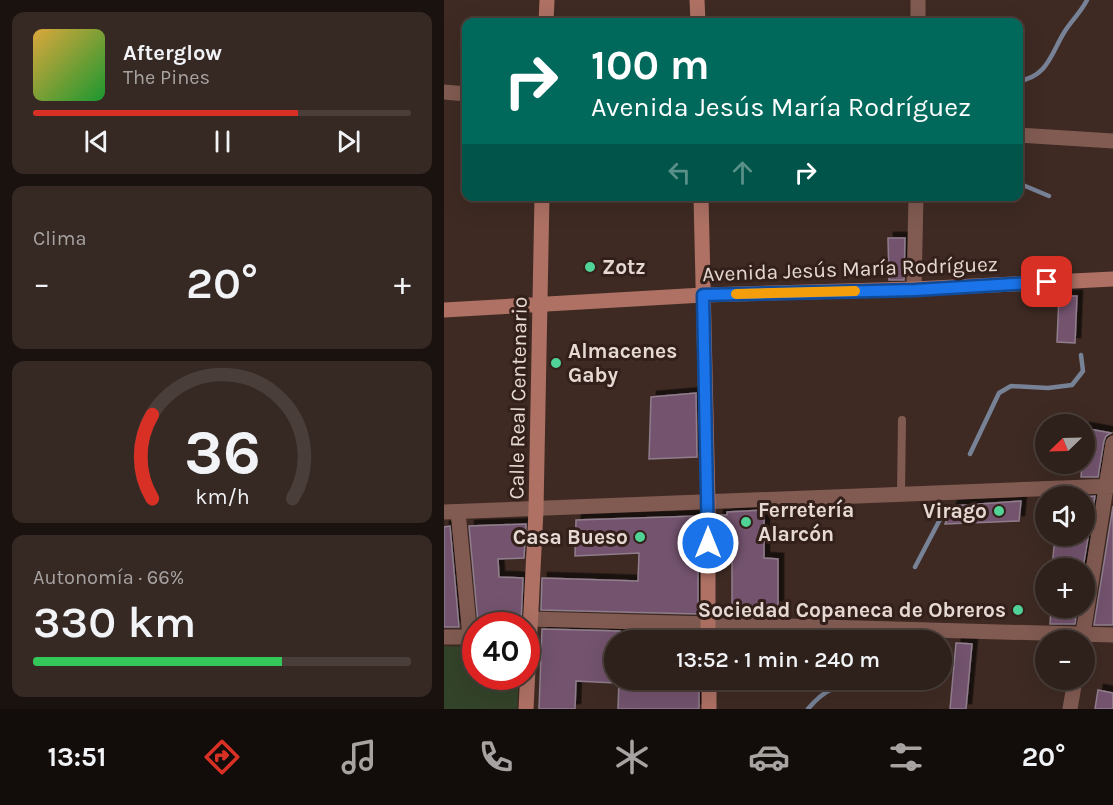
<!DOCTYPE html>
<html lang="es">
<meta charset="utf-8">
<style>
body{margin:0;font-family:Karla,sans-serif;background:#362823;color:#f1f3f6;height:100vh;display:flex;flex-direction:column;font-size:22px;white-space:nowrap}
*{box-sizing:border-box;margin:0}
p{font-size:20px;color:#a7a3a2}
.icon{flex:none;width:33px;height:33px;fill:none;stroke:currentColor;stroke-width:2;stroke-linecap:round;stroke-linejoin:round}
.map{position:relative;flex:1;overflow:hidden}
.drawer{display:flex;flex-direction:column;gap:12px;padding:12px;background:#19120e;width:444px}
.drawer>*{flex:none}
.top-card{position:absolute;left:18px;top:18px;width:561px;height:183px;border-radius:12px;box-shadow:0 6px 24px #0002,0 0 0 2px #493e39;background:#00695c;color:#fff;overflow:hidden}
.needle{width:39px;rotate:247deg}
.controls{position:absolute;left:591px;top:414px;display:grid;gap:12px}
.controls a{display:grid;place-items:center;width:60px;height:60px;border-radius:50%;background:#2e201a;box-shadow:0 6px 24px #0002,0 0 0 2px #493e39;font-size:30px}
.speed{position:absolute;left:18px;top:612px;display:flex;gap:12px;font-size:30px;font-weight:700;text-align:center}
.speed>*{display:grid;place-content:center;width:78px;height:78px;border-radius:50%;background:#2e201a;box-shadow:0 6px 24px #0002,0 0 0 2px #493e39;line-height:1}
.speed .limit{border:9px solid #d22;background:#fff;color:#111}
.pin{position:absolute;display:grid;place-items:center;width:51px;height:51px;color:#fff;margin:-26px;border-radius:12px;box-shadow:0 3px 9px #0006}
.me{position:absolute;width:66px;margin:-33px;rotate:0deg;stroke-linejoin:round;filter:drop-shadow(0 0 4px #0008)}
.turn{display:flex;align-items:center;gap:21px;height:126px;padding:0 30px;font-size:27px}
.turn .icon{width:78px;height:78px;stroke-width:2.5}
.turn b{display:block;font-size:42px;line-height:51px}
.lanes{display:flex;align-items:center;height:57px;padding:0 30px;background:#0003;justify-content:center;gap:30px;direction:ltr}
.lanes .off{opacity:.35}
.big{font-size:45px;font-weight:600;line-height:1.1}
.drawer .widget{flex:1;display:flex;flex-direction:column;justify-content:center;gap:9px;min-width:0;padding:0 21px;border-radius:12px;background:#362823}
.drawer .dial{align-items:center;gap:0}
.dial svg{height:156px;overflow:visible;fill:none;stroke:#493e39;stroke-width:7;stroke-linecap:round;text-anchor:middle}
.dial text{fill:#f1f3f6;stroke:none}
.song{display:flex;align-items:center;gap:18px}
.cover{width:72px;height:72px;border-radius:9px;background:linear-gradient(135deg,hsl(40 70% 55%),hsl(130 70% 35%))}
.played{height:6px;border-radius:3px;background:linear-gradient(90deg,#d93025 70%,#493e39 70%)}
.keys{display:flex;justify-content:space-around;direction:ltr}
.heat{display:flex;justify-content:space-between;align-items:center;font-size:33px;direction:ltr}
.charge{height:9px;border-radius:4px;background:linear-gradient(90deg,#34c759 66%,#493e39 0)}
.trip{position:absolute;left:160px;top:630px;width:348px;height:60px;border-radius:30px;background:#2e201a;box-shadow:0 6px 24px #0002,0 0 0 2px #493e39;font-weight:600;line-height:60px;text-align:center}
.tabs{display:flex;height:96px;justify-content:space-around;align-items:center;background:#120d0a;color:#a7a3a2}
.tabs .icon{width:42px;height:42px}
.tabs .active{color:#d93025}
.tabs b{font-size:27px;color:#f1f3f6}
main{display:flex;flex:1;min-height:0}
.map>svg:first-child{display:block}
.green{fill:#334329}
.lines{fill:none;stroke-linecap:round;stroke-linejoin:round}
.stream{stroke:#778297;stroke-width:4.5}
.building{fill:#73536e;stroke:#907e8d;stroke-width:1.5;filter:url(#shadow)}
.lane{stroke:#815b52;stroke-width:8}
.street{stroke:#815b52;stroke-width:15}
.secondary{stroke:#ae7164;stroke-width:15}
.route-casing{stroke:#114b97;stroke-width:15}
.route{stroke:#1a73e8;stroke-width:10}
.slow{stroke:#f59e0b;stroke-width:10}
.poi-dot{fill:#51d397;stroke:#33201a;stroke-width:2}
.labels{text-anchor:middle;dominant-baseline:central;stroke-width:6;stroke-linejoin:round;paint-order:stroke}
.poi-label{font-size:21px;font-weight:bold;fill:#e6d9d4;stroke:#33201a;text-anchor:start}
.street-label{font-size:21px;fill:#e6d9d4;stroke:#33201a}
</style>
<main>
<section class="drawer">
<div class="widget">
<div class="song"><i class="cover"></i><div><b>Afterglow</b><p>The Pines</p></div></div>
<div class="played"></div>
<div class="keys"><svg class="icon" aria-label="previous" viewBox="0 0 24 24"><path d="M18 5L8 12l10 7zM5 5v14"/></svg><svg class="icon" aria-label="pause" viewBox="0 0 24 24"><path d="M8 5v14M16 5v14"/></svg><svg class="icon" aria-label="next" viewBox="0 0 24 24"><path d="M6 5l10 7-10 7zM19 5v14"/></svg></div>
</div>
<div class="widget"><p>Clima</p>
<div class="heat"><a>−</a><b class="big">20°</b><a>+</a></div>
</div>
<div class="widget dial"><svg viewBox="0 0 100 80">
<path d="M14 69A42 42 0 1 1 86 69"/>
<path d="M14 69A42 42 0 0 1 14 26" stroke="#d93025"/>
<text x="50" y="56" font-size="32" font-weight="700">36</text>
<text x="50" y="72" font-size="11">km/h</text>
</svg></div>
<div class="widget"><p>Autonomía · 66%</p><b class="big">330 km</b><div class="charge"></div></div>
</section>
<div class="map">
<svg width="669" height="709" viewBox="0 0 669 709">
<defs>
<filter id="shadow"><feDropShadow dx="5.5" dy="-5.5" stdDeviation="0" flood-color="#0009"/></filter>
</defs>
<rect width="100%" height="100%" fill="#3e2a23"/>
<path class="green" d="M0,646L31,647L32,676L75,677L73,709H0Z"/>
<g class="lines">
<path class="stream" d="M574,81C604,77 607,53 621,31C628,20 637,12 643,0
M574,183L605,196
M526,454L555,393L567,386L604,388L628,385L639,371L637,355
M471,567L502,508
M364,709C381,688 403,679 429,683L430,680"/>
</g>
<path class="building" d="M444,238H461L460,280H445Z
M615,296H633L631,343L613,342Z
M252,393L253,457L205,459L207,397Z
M640,428L667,433L662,436L660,441L654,477H637L638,464H640Z
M651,496L639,568H608L611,536H640V497Z
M577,501L575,521L501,524L508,506Z
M669,506V625H650Z
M320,510V558L334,559V606H288V554H286L285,534H274V515H283V512Z
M254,516V614L97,610L98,578L194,581L195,553L131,556L132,520Z
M82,524L80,558L54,559L55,577L79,578L77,624L34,623L25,526Z
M6,526L15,627H0V527Z
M607,608H633L631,624H606Z
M98,629L176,631L175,640H171V683L132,681L131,709H95Z
M512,643L528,644L522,709H506Z
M175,680L255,683V709H174Z
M654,690L669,693V709H651Z"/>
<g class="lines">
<path class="lane" d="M457,494L458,420"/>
<path class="street" d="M474,22V0
M0,92L22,94
M574,135L669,141
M470,289L472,196
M0,512L669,486
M14,512L26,637
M87,619L669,635
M0,637H32
M638,640L669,443
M626,709L631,680"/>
<path class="secondary" d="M253,0L254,22
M102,22L103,0
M257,196L264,502V640
M0,310L259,295L470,289L669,279
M265,680V709
M82,709L92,510L98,196"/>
</g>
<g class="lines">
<defs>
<path id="route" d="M264,543L259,295L471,290L603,282"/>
</defs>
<use href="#route" class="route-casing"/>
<use href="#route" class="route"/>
<path class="slow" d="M292,294L411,291"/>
</g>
<g class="poi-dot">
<circle cx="146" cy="267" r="6"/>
<circle cx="112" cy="363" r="6"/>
<circle cx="555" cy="511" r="6"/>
<circle cx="302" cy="522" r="6"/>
<circle cx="196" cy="537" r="6"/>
<circle cx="574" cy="610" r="6"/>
</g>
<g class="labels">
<g class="poi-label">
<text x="158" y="267">Zotz</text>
<text x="124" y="351">Almacenes<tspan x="124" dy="24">Gaby</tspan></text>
<text x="314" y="510">Ferretería<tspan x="314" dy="24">Alarcón</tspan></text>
<text x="543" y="511" text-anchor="end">Virago</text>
<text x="184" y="537" text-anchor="end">Casa Bueso</text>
<text x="562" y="610" text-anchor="end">Sociedad Copaneca de Obreros</text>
</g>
<g class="street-label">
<text transform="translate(406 269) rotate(-2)">Avenida Jesús María Rodríguez</text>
<text transform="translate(74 398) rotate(-89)">Calle Real Centenario</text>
</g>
</g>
</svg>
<div class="controls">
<a><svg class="needle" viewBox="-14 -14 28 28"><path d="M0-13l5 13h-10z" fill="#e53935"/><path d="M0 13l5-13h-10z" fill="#a7a3a2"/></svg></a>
<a><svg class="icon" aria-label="sound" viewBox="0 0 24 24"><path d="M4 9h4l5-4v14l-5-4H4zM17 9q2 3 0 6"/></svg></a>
<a>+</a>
<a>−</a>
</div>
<div class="speed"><div class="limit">40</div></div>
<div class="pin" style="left:603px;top:282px;background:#d93025"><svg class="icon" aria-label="arrive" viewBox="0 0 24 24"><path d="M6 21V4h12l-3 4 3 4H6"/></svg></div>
<svg class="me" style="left:264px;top:543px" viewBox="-20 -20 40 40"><circle r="17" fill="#1a73e8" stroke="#fff" stroke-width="3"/><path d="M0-11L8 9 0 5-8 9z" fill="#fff"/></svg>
<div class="trip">13:52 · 1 min · 240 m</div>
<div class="top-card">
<div class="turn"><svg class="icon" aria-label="right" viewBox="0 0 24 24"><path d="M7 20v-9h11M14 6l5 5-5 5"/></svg><div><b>100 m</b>Avenida Jesús María Rodríguez</div></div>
<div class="lanes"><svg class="icon off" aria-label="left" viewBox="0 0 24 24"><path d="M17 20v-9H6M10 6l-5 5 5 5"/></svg><svg class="icon off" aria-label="ahead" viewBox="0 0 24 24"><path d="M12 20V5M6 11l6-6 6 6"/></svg><svg class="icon" aria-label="right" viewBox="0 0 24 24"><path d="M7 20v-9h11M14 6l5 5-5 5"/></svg></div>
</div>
</div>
</main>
<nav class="tabs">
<b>13:51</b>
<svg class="icon active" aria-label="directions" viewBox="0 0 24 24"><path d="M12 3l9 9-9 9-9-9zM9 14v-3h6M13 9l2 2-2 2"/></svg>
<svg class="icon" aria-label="music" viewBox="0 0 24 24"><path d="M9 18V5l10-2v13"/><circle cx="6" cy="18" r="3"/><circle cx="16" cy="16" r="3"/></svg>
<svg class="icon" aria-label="phone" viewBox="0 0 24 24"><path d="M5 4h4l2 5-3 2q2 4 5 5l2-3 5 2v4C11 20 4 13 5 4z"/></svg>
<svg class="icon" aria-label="climate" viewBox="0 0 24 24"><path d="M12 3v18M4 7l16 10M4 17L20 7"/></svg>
<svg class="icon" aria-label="car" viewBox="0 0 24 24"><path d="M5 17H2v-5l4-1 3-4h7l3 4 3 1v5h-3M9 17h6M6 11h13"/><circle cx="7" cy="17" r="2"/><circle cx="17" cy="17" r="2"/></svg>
<svg class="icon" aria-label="filters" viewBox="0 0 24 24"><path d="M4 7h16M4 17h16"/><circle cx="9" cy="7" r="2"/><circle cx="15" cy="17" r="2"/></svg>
<b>20°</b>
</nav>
